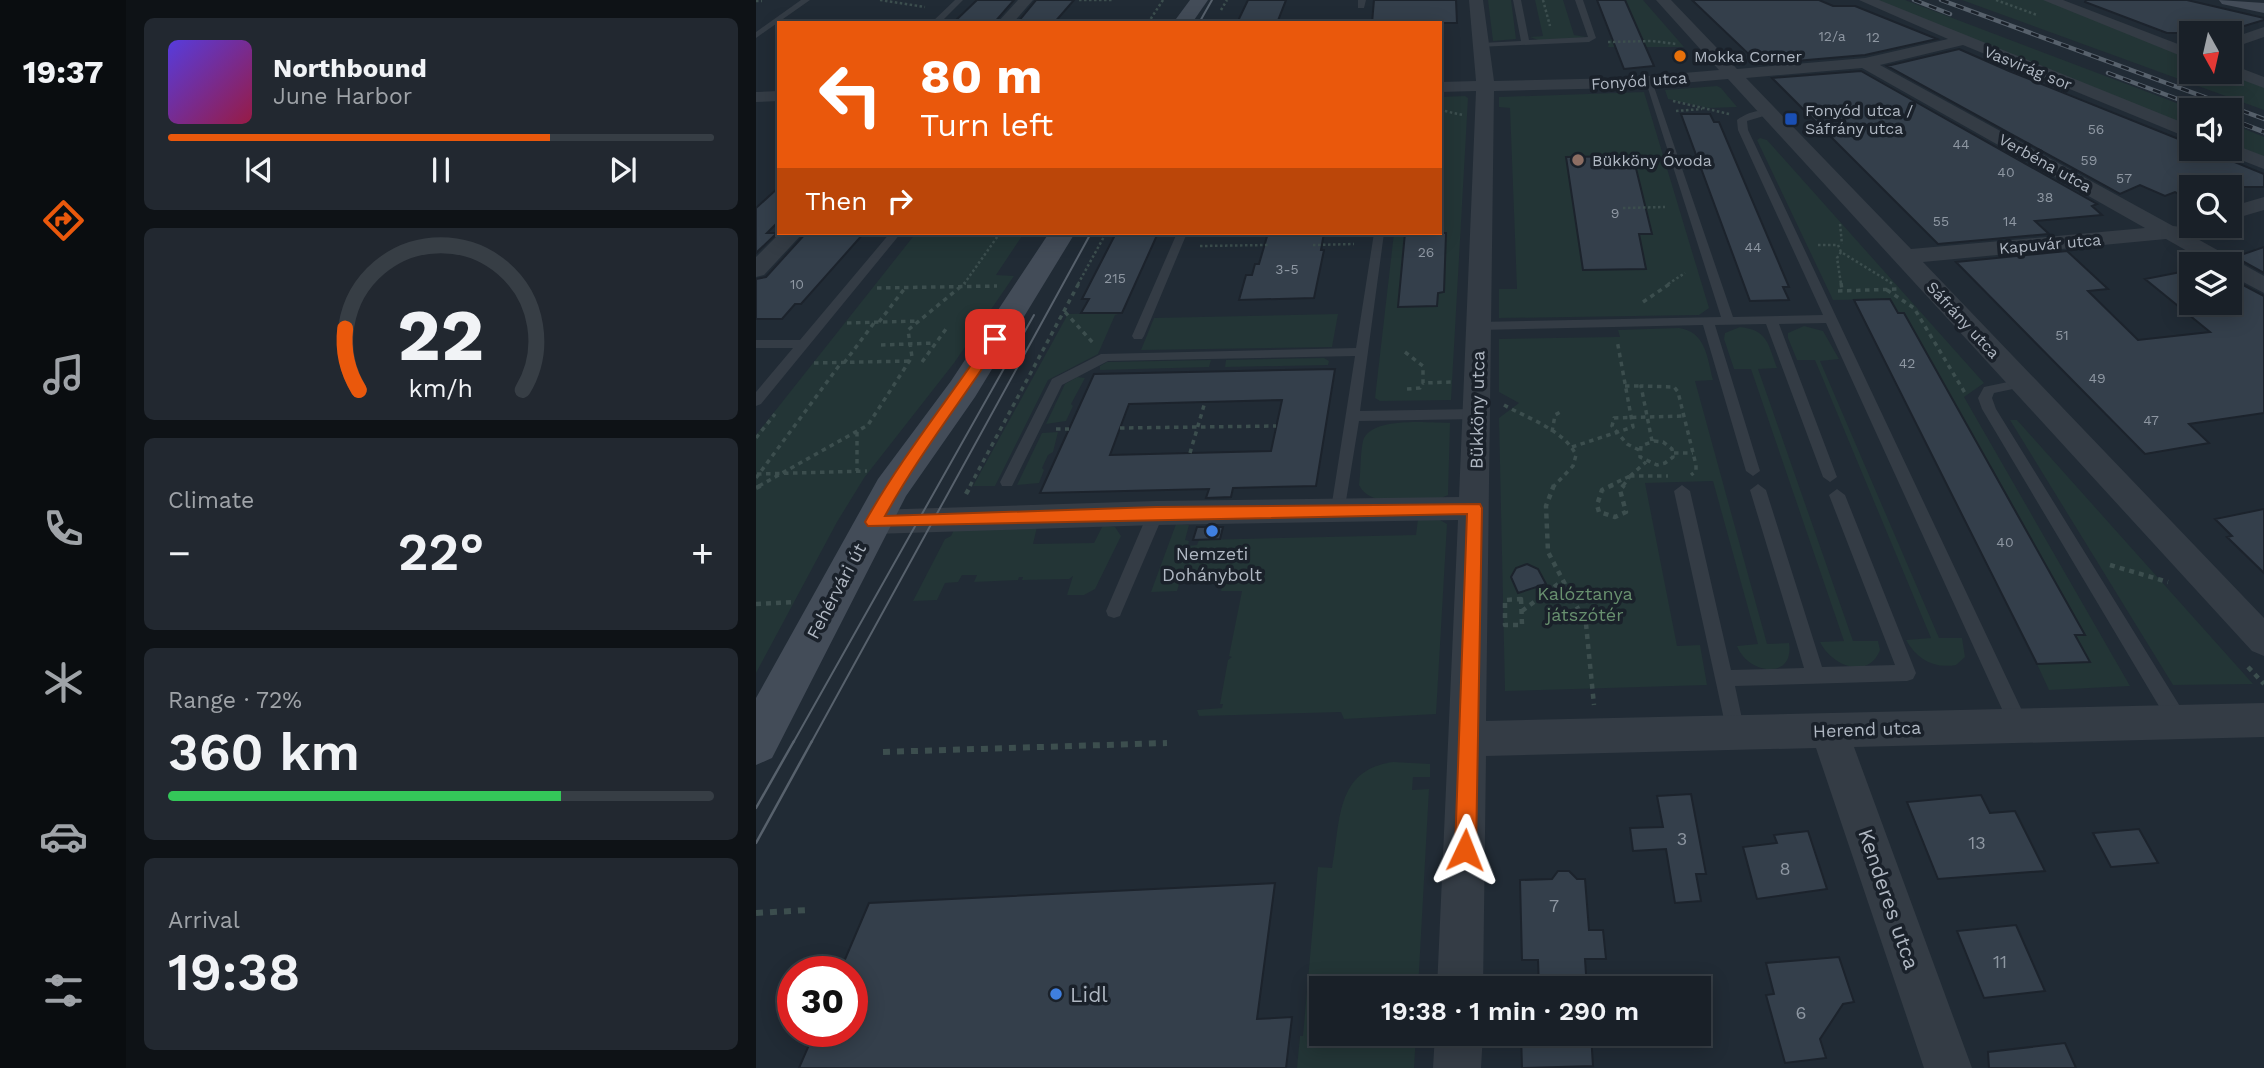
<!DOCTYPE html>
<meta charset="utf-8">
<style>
body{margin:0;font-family:"Work Sans",sans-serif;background:#222830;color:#f1f3f6;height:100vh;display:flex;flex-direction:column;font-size:26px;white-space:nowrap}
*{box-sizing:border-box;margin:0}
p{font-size:23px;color:#9fa3a8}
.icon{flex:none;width:38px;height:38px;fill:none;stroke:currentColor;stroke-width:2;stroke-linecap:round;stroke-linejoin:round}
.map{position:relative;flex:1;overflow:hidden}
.panel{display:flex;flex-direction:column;gap:18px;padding:18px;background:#0e1216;width:630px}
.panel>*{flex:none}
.top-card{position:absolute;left:21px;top:21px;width:665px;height:214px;border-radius:0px;box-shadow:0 4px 18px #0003,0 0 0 2px #373e45;background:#ea580c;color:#fff;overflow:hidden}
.needle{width:46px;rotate:172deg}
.fabs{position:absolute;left:1423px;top:21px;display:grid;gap:14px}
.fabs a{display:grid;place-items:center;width:63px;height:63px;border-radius:0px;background:#192028;box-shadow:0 4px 18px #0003,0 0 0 2px #373e45;font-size:35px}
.speed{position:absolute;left:21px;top:956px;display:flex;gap:14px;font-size:35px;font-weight:700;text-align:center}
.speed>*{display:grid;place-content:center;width:91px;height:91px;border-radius:50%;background:#192028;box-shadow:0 4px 18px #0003,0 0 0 2px #373e45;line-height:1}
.speed .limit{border:10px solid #d22;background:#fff;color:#111}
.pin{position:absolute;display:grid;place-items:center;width:60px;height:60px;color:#fff;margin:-30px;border-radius:14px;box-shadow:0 4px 10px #0006}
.me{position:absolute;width:77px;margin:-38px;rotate:2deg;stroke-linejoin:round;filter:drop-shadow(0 0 5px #0008)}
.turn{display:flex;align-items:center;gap:24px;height:147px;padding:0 28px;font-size:32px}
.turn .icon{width:91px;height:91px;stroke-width:2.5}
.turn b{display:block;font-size:49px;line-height:60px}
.then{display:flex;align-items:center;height:66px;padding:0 28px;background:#0003;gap:14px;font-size:26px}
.big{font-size:52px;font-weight:600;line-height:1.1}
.panel .widget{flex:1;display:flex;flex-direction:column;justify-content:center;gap:10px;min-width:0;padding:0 24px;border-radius:10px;background:#222830}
.panel .dial{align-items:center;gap:0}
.dial svg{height:182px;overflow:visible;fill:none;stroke:#373e45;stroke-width:7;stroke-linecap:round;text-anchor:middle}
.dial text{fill:#f1f3f6;stroke:none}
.song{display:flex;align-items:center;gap:21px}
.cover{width:84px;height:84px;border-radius:10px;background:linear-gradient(135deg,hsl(250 70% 55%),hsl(340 70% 35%))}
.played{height:7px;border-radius:4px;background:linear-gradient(90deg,#ea580c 70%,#373e45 70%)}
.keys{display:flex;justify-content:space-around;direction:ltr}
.heat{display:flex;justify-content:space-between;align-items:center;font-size:38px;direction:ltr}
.charge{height:10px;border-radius:5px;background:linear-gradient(90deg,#34c759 72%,#373e45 0)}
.trip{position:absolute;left:553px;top:976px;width:402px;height:70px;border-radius:0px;background:#192028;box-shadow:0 4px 18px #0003,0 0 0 2px #373e45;font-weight:600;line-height:70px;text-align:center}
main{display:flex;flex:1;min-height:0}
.menu{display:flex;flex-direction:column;width:126px;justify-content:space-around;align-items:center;background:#0a0d10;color:#9fa3a8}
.menu .icon{width:49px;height:49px}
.menu .active{color:#ea580c}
.menu b{font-size:32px;color:#f1f3f6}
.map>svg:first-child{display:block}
.green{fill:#233536}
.building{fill:#343f4b;stroke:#1c232c;stroke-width:2;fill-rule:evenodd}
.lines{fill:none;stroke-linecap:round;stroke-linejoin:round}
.path-far3{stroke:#3c4e4e;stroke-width:2.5;stroke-dasharray:2.5 2.5;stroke-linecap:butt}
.path-far2{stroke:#3c4e4e;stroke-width:3.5;stroke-dasharray:4.5 4.5;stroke-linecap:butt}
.path-far1{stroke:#3c4e4e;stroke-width:4.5;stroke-dasharray:5 5;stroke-linecap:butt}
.path{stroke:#3c4e4e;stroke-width:6;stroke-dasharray:7 7;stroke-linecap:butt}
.lane{fill:#343c45;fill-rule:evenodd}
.street{fill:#343c45;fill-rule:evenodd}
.secondary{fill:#434c58;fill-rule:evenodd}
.tram-far1{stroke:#57616c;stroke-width:2}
.tram{stroke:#57616c;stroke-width:2.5}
.rail-far1-casing{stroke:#57616c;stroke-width:4.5}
.rail-casing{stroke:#57616c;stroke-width:5}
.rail-far1{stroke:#1a212a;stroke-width:2.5;stroke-dasharray:8;stroke-linecap:butt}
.rail{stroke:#1a212a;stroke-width:3.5;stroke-dasharray:10;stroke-linecap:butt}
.route{fill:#ea580c;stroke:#983908;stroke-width:2}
.food-dot{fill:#e8710a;stroke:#1a212a;stroke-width:2.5}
.transit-dot{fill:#1a4fb4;stroke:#1a212a;stroke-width:2.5}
.education-dot{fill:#8d6e63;stroke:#1a212a;stroke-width:2.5}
.shop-dot{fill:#3f7fe0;stroke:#1a212a;stroke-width:2.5}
.labels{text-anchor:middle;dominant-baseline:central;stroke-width:7;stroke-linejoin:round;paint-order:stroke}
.number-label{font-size:14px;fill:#8e97a2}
.far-poi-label{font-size:16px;fill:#afb7c2;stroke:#1a212a;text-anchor:start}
.far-street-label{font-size:16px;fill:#afb7c2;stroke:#1a212a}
.street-label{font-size:18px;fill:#afb7c2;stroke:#1a212a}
.poi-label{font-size:18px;fill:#afb7c2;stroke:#1a212a}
.park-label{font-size:18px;fill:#68906f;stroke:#1a212a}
.near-number-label{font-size:18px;fill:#8e97a2}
.near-street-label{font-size:21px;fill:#afb7c2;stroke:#1a212a}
.near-poi-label{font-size:21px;fill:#afb7c2;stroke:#1a212a;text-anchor:start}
</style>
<main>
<nav class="menu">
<b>19:37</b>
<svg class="icon active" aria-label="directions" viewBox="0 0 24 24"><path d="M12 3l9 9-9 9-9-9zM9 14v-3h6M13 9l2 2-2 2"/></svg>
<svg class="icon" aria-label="music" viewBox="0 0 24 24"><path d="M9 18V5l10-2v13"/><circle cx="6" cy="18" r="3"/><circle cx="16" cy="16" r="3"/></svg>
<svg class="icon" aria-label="phone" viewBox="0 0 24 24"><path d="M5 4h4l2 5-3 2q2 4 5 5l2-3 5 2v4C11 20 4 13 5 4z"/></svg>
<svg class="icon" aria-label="climate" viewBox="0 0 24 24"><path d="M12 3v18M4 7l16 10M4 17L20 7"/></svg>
<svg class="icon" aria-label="car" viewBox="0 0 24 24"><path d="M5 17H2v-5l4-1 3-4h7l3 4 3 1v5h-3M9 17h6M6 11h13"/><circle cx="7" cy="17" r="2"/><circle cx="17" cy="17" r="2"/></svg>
<svg class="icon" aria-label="filters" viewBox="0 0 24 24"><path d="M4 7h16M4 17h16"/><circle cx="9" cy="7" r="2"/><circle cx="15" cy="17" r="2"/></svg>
</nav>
<section class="panel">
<div class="widget">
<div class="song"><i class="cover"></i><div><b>Northbound</b><p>June Harbor</p></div></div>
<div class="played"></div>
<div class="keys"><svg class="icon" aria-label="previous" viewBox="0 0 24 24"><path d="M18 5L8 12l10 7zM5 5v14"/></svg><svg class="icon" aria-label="pause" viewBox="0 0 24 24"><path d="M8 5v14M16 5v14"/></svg><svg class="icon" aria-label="next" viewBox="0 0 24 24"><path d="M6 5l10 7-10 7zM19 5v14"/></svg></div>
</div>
<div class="widget dial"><svg viewBox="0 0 100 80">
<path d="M14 69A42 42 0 1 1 86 69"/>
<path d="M14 69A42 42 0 0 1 8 42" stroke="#ea580c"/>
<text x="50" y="56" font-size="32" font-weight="700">22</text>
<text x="50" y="72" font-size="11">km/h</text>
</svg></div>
<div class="widget"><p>Climate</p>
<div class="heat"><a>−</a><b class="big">22°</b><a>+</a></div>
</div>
<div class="widget"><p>Range · 72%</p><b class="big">360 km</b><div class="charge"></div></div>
<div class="widget"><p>Arrival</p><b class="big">19:38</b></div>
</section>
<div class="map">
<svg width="1508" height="1068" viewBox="0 0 1508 1068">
<rect width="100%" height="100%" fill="#212b35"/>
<path class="green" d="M732,0H755L760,39L737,41Z
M779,0H807L818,35L830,37L785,41L774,37L787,36Z
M869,0H887L928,47H852Z
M1110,0H1149L1439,110H1435V133Z
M1206,0H1294L1435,55V72H1474V69L1508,83V110Z
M961,86L965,88L981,107L952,108L912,99L909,90Z
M888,92L953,308L943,315L743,318V289H761L754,108L743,107V97Z
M709,96L712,98L695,400L624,401L619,398L638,233H684V97Z
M1474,123L1508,137V163L1474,149Z
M1004,138L1011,140L1228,383L1208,397L1374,686L1293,690L1281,664L1334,662L1319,635L1329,634L1235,466H1226L1134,299L1077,300L1001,140Z
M160,233H268L240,275L258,276L198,363L108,478L81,522L0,673V435Z
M366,313L359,315L342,354L292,380L239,486H217L312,314Z
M582,314L576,347L385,350L398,318Z
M1048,326L1067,331L1083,359L1064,361L1183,638H1206L1209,657L1200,665C1177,669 1161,659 1150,640L1175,638L1059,360H1041L1032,338V333Z
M984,327C1012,330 1012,344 1021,368L1002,369L1097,641H1122L1124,650C1112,681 1075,665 1064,642L1088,641L995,369H978L968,339L969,333Z
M923,328C950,332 951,357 957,380L939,381L1011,644L1033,643C1039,680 992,675 981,646L1002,644L957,481L889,483L921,646L944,645L951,685L749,691L743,418L763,403L743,392V339L860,337H864L862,330Z
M568,358L573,361L572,365L469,367L470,360Z
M455,360L453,367L344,370V366L351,362Z
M321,377L329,378L315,404L317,406L310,421L290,424L309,384Z
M1254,420H1261L1497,684L1417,685Z
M694,423L692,495L685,498C662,499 615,510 603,485C605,471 604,454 607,441C614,416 674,423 694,423Z
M302,432L297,452L292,455L286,468L288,470L283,483L261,485L286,433Z
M662,519L684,520L691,524L680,714L588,719L585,712L443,716L441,710L466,708L467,704H464L472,660L476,657L473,656L486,591H465L468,574L444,572L426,574L421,591L395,592L420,524L433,525L429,540L433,541L432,546L441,545L443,540L660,535Z
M347,525L359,527L365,536L339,589L328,595H311L317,576L313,579L266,580L267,577H263L262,580L218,582L221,575H206L202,582L189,583L181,600L157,601L189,539L195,536L199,528L281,527L277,544L338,543Z
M637,762L674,764V777H657L656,790L673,789L662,989H565V1034H660L658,1068H541L544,1036H547L562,867L576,868C585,823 578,770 637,762Z"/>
<path class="building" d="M221,0H258L238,23H197Z
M280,0H318L298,23H261Z
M492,0H530L521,23H481Z
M618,0H700L701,23H616Z
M841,0H869L898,66L868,69Z
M936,0H1063L1077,6H1099L1181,39L1109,55L1003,64Z
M1330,0H1431L1508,18V20L1465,33H1411L1329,2Z
M1203,49L1253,71L1435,144V149H1447L1508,174V187H1435V200L1419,192L1409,196L1384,185L1364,194L1131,66Z
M1105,71L1341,204L1336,206L1346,215L1279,221L1293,234L1182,244L1016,78Z
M925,114H954L958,122H963L1033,287H1027L1033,300L994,301Z
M877,156L896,234H883L890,269L827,270L810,157Z
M23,187V221L11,233H21L0,253V208Z
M50,233H108L45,304H39L26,319H0V279L10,277Z
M360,233H402L366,313H325L333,299H326Z
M512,233H568L565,250H568L558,298L483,300L490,275H496L499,264H503Z
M649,233H690L688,292L682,293L681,306L642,307Z
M1508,247V273L1479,257Z
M1311,251L1352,289L1332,291L1382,340L1454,332L1389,279L1435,270V303H1474V278L1508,296V413L1433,424L1453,443L1389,454L1200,262Z
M1134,299L1142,313H1148L1329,635H1319L1334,662L1281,664L1098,300Z
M579,369L560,486L477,488L475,497L450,498L453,489L284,493L338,374ZM526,400L515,451L354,455L373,404Z
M1508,509V573L1471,537L1476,536L1459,519Z
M441,527H467L464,539L437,540Z
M771,564L782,569L790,584L762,593L755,577L760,568Z
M935,794L950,874H940L945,901L919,903L910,849L877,851L874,828L907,827L901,796Z
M1225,795L1234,813L1259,811L1289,871L1182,879L1151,802Z
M1383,829L1402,863L1355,867L1337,833Z
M1052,831L1071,889L1001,899L987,847L1021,843L1018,835Z
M802,871H813L821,879H829L833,930H847L850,959H829L831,989H783L782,960H766L764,880L796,879Z
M519,883L501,1019L536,1017L530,1068H43L59,1031H96V971H84L113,903Z
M1260,925L1289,991L1228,998L1201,931Z
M1083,957L1098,1002L1087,1004L1064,1039L1070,1058L1029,1063L1010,995L1018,994L1010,963Z
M765,1034H835L837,1066L766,1068Z
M1309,1043L1320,1068H1233L1232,1052Z"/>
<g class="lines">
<path class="path-far3" d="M124,0L169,7
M323,0H357
M787,0L794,26
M1240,0L1281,15
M0,1H6
M465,10L471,0
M392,23L407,0
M852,42L896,41L920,44
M917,101L973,114
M684,110L707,115
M920,111L946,109
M867,208L909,207
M1084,224L1086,244
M557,245L598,244
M1062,245H1082L1085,252L1137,284
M444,246L512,245
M1085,252L1081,258L1085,284
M208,284L244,233
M322,284L350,233
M912,284L929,273"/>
<path class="path-far2" d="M1085,283L1086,290
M121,288L241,286
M1131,290L1158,308L1209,393
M1082,291L1143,289
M887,302L915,283
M309,312L338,344
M123,322L149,288
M91,323L163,321
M125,345L179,343
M649,352L667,366V383L695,382
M166,362L190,329
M58,363L154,361
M88,363L118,323
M869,386H885
M651,389L664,388L667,383
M748,405C771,418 808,430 820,455L817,466L798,486
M364,428L520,426
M300,429H313
M101,432V471
M796,432L799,415L806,411
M0,438L19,414
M896,441L885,386L918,387L922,392L940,465V471L935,475
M898,441L907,442L916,449L917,457L909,463L901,465L884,457L885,446Z
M816,447L877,427L861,340
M883,450L871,444L856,426L858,418L928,416
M434,453L449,402
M918,453H937
M1,474L111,471
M874,476H912
M874,476L890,462
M0,478L85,363
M3,486L112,425L156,357L152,330L209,283
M214,486L323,283
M853,486L874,476
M867,486L874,476"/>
<path class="path-far1" d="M798,485L790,506L792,552L830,624L838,705
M857,485L846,490L841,505L843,512L859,517L870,512L864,490L868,485
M0,488L6,485
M210,494L215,485
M1354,565L1412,582
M765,599L766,625H749V600Z
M0,604L38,602
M766,611L806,581
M1492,667L1508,684"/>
<path class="path" d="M127,752L411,743
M0,913L52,910"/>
<path class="lane" d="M45,0H54L0,38V32Z
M199,0H207L184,23H175Z
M602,0H610L608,8H602Z
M757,0H765L773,40L832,37L819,0H827L840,38L833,42L722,47L725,43L765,41Z
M889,79L896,81L977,317L1067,315L982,130L981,120C990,113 1007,107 1018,113L991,121L992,130L1270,719L1272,725L1270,731L1263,734L1256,731L1070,323L1023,324L1081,477L1074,482L1067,477L1010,324L959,325L1004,471L997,476L990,471L947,325L722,330L716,326L722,322L965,317Z
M134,233H145L5,404L0,406V392L37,348H0V340H44Z
M421,233H431L388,336L386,339H378L376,336Z
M618,233H628L604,411L720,409L727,414L720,419L603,421L588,513L583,515L575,509L599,356L352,361L306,385L256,486H246L244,482L296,379L345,354L600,348Z
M1266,379L1273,383L1271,386L1238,393L1236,398L1240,409L1430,716L1432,722L1430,728L1423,731L1416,728L1226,409L1222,398L1228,387Z
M1002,484L1010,490L1066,667L1139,665L1073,495L1081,489L1089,495L1160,673L1157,679L1151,681L979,686L989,733L987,739L980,742L973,739L971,733L918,491L926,485L934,491L975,670L1048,668L994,490Z
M400,507L408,513L366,611L364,616L358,618L352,616L350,611L392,513Z"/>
<path class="street" d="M262,0H277L257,23H241Z
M713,0H727L738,81L868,78L963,70L900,0H915L981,69L1109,58L1192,39L1103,0H1123L1435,126V139L1207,45L1124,65L1417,226L1426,227L1429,232L1508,276V293L1474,275V264H1454L1410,239L1167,262L1508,618V656L1496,651L972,79L868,88L738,91L730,721L1508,703V737L1098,747L1216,1068H1168L1060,748L730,756L727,989H681L702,520L400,525L117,534L106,530L101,522L106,514L117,510L400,501L703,497L720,91L684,92V82L720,81ZM1106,68L1389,228L1155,249L990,78Z
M1287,0H1307L1435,49V60Z
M1508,27V37L1482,46L1474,41L1476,38Z
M1474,64L1508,77V88L1468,73L1474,72Z
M23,91V101L0,102V92Z
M1474,143L1508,156V169L1467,153L1465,149H1474Z
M1508,197V210L1474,220V207Z
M24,233H47L8,275L0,277V257Z
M679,1034H727L725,1068H677Z"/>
<path class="secondary" d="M434,0H452L436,23H417Z
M1463,0L1508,3V13L1466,4Z
M293,233H319L219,397L150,496L16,758L0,765V698L122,479L195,381Z"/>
<path class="tram-far1" d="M443,23L456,0
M37,743L278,315
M55,743L335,233"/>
<path class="tram" d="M0,808L38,741
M0,843L56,741"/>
<defs>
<path id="rail-far1" d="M1158,0L1194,14
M1185,0L1508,119
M1352,73L1451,110
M1474,119L1492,126"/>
<path id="rail" d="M1487,124L1508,132"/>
</defs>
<use href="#rail-far1" class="rail-far1-casing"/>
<use href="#rail" class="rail-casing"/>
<use href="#rail-far1" class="rail-far1"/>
<use href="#rail" class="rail"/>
</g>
<path class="route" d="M239,335L246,339C207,399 163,454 129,516L400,507L724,504L726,508L720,850L717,857L709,860L702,857L699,850L711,514L112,526L109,522C146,456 193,399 235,336Z"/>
<circle class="food-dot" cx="924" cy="56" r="7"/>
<rect class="transit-dot" x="1028" y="112" width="14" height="14" rx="3.5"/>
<circle class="education-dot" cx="822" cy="160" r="7"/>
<g class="shop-dot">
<circle cx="456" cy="531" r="7"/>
<circle cx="300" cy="994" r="7"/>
</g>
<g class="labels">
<g class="number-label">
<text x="1076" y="36">12/a</text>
<text x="1117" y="37">12</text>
<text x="1340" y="129">56</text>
<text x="1205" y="144">44</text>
<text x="1333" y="160">59</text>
<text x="1250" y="172">40</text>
<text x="1368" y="178">57</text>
<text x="1289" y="197">38</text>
<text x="859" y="213">9</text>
<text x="1185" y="221">55</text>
<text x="1254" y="221">14</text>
<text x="997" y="247">44</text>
<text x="670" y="252">26</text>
<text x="531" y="269">3-5</text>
<text x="359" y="278">215</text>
<text x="41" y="284">10</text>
<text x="1306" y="335">51</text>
<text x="1151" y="363">42</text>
<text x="1341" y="378">49</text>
<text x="1395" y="420">47</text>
<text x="1249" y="542">40</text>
</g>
<g class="far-poi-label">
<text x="938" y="56">Mokka Corner</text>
<text x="1049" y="110">Fonyód utca /<tspan x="1049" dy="18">Sáfrány utca</tspan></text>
<text x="836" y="160">Bükköny Óvoda</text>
</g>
<g class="far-street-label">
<text transform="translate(1272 68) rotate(22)">Vasvirág sor</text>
<text transform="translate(883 81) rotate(-4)">Fonyód utca</text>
<text transform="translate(1289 163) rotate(29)">Verbéna utca</text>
<text transform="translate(1294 244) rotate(-5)">Kapuvár utca</text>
<text transform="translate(1207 320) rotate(47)">Sáfrány utca</text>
</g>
<g class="street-label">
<text transform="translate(721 410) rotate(-89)">Bükköny utca</text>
<text transform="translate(80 591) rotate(-62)">Fehérvári út</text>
<text transform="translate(1111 729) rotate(-2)">Herend utca</text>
</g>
<g class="poi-label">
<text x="456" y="553">Nemzeti<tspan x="456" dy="21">Dohánybolt</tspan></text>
</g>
<g class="park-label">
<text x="829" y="593">Kalóztanya<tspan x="829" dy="21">játszótér</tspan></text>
</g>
<g class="near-number-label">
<text x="926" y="838">3</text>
<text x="1221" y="842">13</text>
<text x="1029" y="868">8</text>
<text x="798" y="905">7</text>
<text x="1244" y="961">11</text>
<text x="1045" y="1012">6</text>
</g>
<g class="near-street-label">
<text transform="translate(1133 899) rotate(71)">Kenderes utca</text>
</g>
<g class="near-poi-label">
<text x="314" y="994">Lidl</text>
</g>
</g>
</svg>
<div class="fabs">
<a><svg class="needle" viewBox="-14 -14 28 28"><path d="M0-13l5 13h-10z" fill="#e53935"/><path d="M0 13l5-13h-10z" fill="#9fa3a8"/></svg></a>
<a><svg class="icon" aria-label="sound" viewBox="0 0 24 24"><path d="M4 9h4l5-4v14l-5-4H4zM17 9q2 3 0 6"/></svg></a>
<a><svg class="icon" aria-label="search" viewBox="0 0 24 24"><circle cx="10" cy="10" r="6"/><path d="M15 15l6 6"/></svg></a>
<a><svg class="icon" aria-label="layers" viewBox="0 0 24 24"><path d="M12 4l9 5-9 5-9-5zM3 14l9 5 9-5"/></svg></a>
</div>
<div class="speed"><div class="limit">30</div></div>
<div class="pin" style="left:239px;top:339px;background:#d93025"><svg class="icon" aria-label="arrive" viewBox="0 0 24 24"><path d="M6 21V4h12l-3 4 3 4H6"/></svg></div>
<svg class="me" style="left:709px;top:850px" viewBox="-20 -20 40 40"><path d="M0-17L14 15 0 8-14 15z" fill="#ea580c" stroke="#fff" stroke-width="4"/></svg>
<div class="trip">19:38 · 1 min · 290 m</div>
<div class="top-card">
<div class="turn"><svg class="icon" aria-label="left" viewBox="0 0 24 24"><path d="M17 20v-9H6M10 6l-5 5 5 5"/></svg><div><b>80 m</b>Turn left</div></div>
<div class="then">Then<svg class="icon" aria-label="right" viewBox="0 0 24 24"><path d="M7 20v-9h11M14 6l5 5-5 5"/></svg></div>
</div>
</div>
</main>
